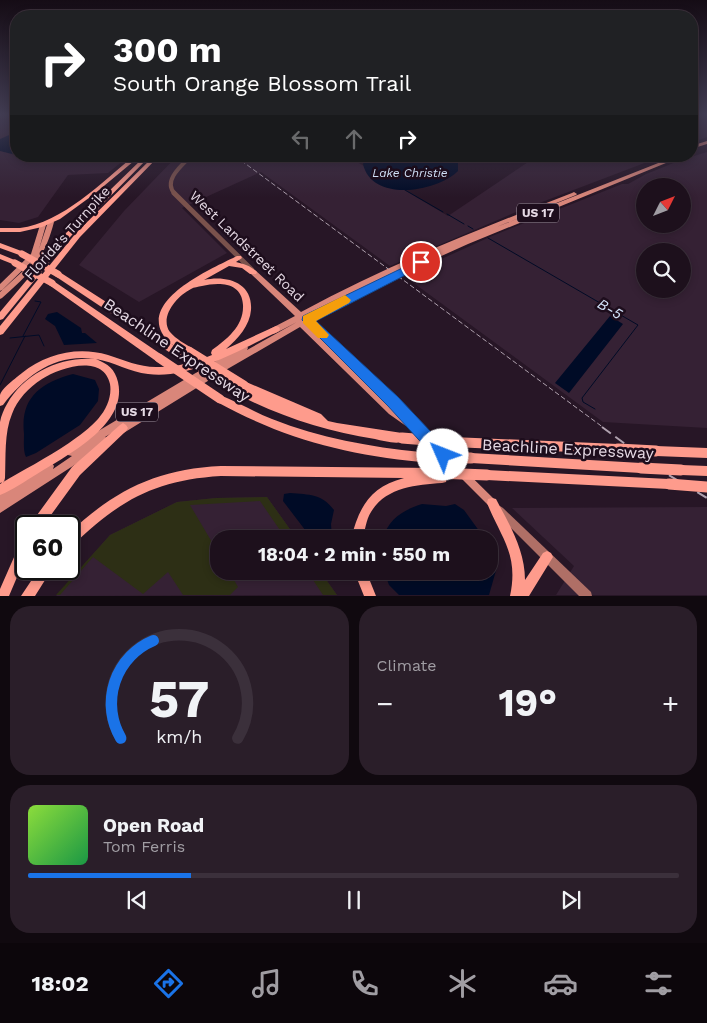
<!DOCTYPE html>
<meta charset="utf-8">
<style>
body{margin:0;font-family:"Work Sans",sans-serif;background:#2a1e29;color:#f1f3f6;height:100vh;display:flex;flex-direction:column;font-size:19px;white-space:nowrap}
*{box-sizing:border-box;margin:0}
p{font-size:16px;color:#a09da3}
.icon{flex:none;width:28px;height:28px;fill:none;stroke:currentColor;stroke-width:2;stroke-linecap:round;stroke-linejoin:round}
.map{position:relative;height:596px;overflow:hidden}
.drawer{display:flex;flex-direction:column;gap:10px;padding:10px;background:#10090f;flex:1}
.drawer>*{flex:none}
.guide{position:absolute;left:10px;top:10px;width:688px;height:152px;border-radius:20px;box-shadow:0 2px 8px #0003,0 0 0 1px #3b303b;background:#202124;color:#fff;overflow:hidden}
.needle{width:32px;rotate:48deg}
.controls{position:absolute;left:636px;top:178px;display:grid;gap:10px}
.controls a{display:grid;place-items:center;width:55px;height:55px;border-radius:50%;background:#1d101c;box-shadow:0 2px 8px #0003,0 0 0 1px #3b303b;font-size:25px}
.speed{position:absolute;left:15px;top:515px;display:flex;gap:10px;font-size:25px;font-weight:700;text-align:center}
.speed>*{display:grid;place-content:center;width:65px;height:65px;border-radius:50%;background:#1d101c;box-shadow:0 2px 8px #0003,0 0 0 1px #3b303b;line-height:1}
.speed .limit{border:2px solid #111;border-radius:8px;background:#fff;color:#111}
.pin{position:absolute;display:grid;place-items:center;width:42px;height:42px;color:#fff;margin:-21px;border:2px solid #fff;border-radius:50%;box-shadow:0 1px 5px #0007}
.me{position:absolute;width:55px;margin:-28px;rotate:314deg;stroke-linejoin:round;filter:drop-shadow(0 0 4px #0008)}
.turn{display:flex;align-items:center;gap:18px;height:105px;padding:0 20px;font-size:22px}
.turn .icon{width:65px;height:65px;stroke-width:2.5}
.turn b{display:block;font-size:35px;line-height:42px}
.lanes{display:flex;align-items:center;height:48px;padding:0 20px;background:#0003;justify-content:center;gap:25px;direction:ltr}
.lanes .off{opacity:.35}
.big{font-size:38px;font-weight:700;line-height:1.1}
.drawer .tile{flex:1;display:flex;flex-direction:column;justify-content:center;gap:8px;min-width:0;padding:0 18px;border-radius:20px;background:#2a1e29}
.drawer .dial{align-items:center;gap:0}
.dial svg{height:130px;overflow:visible;fill:none;stroke:#3b303b;stroke-width:7;stroke-linecap:round;text-anchor:middle}
.dial text{fill:#f1f3f6;stroke:none}
.song{display:flex;align-items:center;gap:15px}
.cover{width:60px;height:60px;border-radius:8px;background:linear-gradient(135deg,hsl(90 70% 55%),hsl(140 70% 35%))}
.played{height:5px;border-radius:2px;background:linear-gradient(90deg,#1a73e8 25%,#3b303b 25%)}
.keys{display:flex;justify-content:space-around;direction:ltr}
.heat{display:flex;justify-content:space-between;align-items:center;font-size:28px;direction:ltr}
.drawer .tiles{flex:1;display:grid;gap:10px;grid-template-columns:1fr 1fr}
.tile:last-child{grid-column:span 2}
.trip{position:absolute;left:210px;top:530px;width:288px;height:50px;border-radius:20px;background:#1d101c;box-shadow:0 2px 8px #0003,0 0 0 1px #3b303b;font-weight:700;line-height:50px;text-align:center}
.menu{display:flex;height:80px;justify-content:space-around;align-items:center;background:#0c060b;color:#a09da3}
.menu .icon{width:35px;height:35px}
.menu .selected{color:#1a73e8}
.menu b{font-size:22px;color:#f1f3f6}
.map>svg:first-child{display:block}
.built{fill:#352134;fill-rule:evenodd}
.green{fill:#2d2f15}
.water{fill:#000b26}
.lines{fill:none;stroke-linecap:round;stroke-linejoin:round}
.stream{stroke:#000b26;stroke-width:1}
.tertiary-far1{stroke:#7a524c;stroke-width:4}
.tertiary{stroke:#7a524c;stroke-width:5}
.secondary{fill:#af6f66;fill-rule:evenodd}
.primary{fill:#d9867a;fill-rule:evenodd}
.motorway{fill:#fe9b8c;fill-rule:evenodd}
.rail-far1{stroke:#afa1ae;stroke-width:1;stroke-dasharray:5 2.5;stroke-linecap:butt}
.rail{stroke:#afa1ae;stroke-width:2;stroke-dasharray:11 5.5;stroke-linecap:butt}
.motorway-bridge-far2{stroke:#fe9b8c;stroke-width:7}
.motorway-bridge-far1{stroke:#fe9b8c;stroke-width:9}
.motorway-bridge{stroke:#fe9b8c;stroke-width:11}
.route{fill:#1a73e8;stroke:#114b97}
.slow{fill:#f59e0b}
.labels{text-anchor:middle;dominant-baseline:central;stroke-width:5;stroke-linejoin:round;paint-order:stroke}
.far-water-label{font-size:12px;font-style:italic;fill:#cfdff6;stroke:#1d0d1c}
.shield{fill:#1d0d1c;stroke:#a99ca8;stroke-width:1}
.shield-label{font-size:12px;font-weight:bold;fill:#e5d9e4}
.street-label{font-size:14px;fill:#e5d9e4;stroke:#1d0d1c}
.water-label{font-size:15px;font-style:italic;fill:#cfdff6;stroke:#1d0d1c}
.near-street-label{font-size:16px;fill:#e5d9e4;stroke:#1d0d1c}
</style>
<div class="map">
<svg width="707" height="596" viewBox="0 0 707 596">
<rect width="100%" height="100%" fill="#271626"/>
<path class="built" d="M0,114H16V156H129L108,173L68,175L38,217L19,223L0,220Z
M691,114H707V137L691,143Z
M707,152V428L603,422L404,276L492,236L622,184H628L646,174L681,160ZM645,186H682V224H645ZM645,251H682V289H645Z
M177,156H347L448,216L537,156H663L521,210L390,266L261,172L182,208L227,253L139,302L79,265L124,211Z
M267,497L297,539H219V571H320L337,595L56,596L110,535L177,502L216,498Z
M707,507V595H556L574,566L512,508Z"/>
<path class="green" d="M267,497L297,539H286L260,501L190,505L219,554V571H229L238,587L230,595H183L168,572L143,594L93,557L60,595H56L110,535L177,502L216,498Z
M307,571H320L337,595H323Z"/>
<path class="water" d="M16,132V155L0,151V139Z
M367,156H453L458,163V171C437,192 372,203 363,164Z
M57,312L81,328L82,333H85L97,343L64,345L55,326L45,319L48,314Z
M610,316L623,324L569,393L555,383Z
M73,374L95,380L99,389L98,401L80,425L36,453L26,457C23,451 24,441 24,434C20,398 40,383 73,374Z
M290,493C310,495 321,493 334,510L331,524L332,539H312L283,501L284,494Z
M422,504L446,506L455,504L464,510L485,539H383C388,519 403,510 422,504Z
M489,555L497,567L489,595H399L389,585L384,571H489Z"/>
<g class="lines">
<path class="stream" d="M405,190L443,212
M447,214L464,224
M468,226L473,229
M488,238L638,325L582,398L583,402L595,409
M23,336L41,302L35,301
M10,338L39,335L44,346
M0,385L25,336"/>
<path class="tertiary-far1" d="M175,194C162,181 182,165 191,156"/>
<path class="tertiary" d="M174,193L252,270"/>
<path class="secondary" d="M500,506L503,508L591,592L592,596H579L497,514L495,511L497,508Z"/>
<path class="primary" d="M707,141V144L691,149V146Z
M676,156H683L468,244L397,276L313,320L396,399L422,428L495,500L497,503L495,506L492,508L489,506L408,425L406,426L389,414L300,327L224,371L122,434L119,435L116,434L115,431L105,437L107,438L108,441L107,444L0,513V493L46,463L49,461L52,463L54,466L53,469L72,456L68,455L66,452L68,449L241,346L244,345L247,346L248,348L247,350L297,322L276,333L273,334L270,333L269,331L270,329L295,316L251,274L250,272L251,270H255L301,312C387,265 480,229 572,193L574,192L577,194L576,195L499,226L494,228ZM390,274L307,316H306ZM307,323L355,370L309,327L306,324Z
M51,220L54,222C44,260 31,272 2,298L0,299V292L24,270L32,261L2,290L0,291V284L31,254L40,225L43,223L46,225L39,249L48,222Z"/>
<path class="motorway" d="M134,156H140L93,195L60,219L42,227L20,232H0V228C6,228 13,228 20,228C62,223 102,182 134,156Z
M145,156H150L71,236L3,319L0,320V312L67,232Z
M154,156H159L80,237L3,334L0,335V326L76,233Z
M0,243L24,252L25,254L22,256L0,248Z
M0,254L17,261L18,263L15,265L0,259Z
M237,256H241L242,258L236,262C244,264 251,266 257,272L256,274H250L242,268L229,266L204,280C226,275 253,282 251,310C250,325 238,339 226,349L276,326L279,327L280,329L279,331C242,349 189,380 148,374C130,372 114,362 96,359C108,364 115,369 118,382C128,425 66,456 37,474C25,481 13,490 0,495V484C23,470 47,458 69,443C79,436 90,428 98,419C107,409 112,396 110,384C103,353 59,368 42,379C29,387 17,400 12,414C4,433 6,457 5,478L4,482L0,483C0,469 0,455 0,441C0,435 0,428 0,422C1,416 4,409 7,404C24,373 61,356 95,359C56,353 26,375 3,405L0,406C0,403 0,398 0,395C2,388 16,378 22,373C46,354 77,346 108,355C124,360 139,367 156,367C175,368 194,362 212,355L211,353L212,350C227,339 244,326 243,305C242,282 219,282 202,286C198,287 194,287 191,289C177,296 159,317 170,332C176,339 185,344 192,348L193,351L192,354L189,355L186,354C178,348 167,343 162,333C143,298 213,268 237,256Z
M58,271L181,350L182,353L181,356L178,357L175,356L55,276L54,274Z
M52,280L162,355L163,358L162,361L159,362L156,361L49,285L48,283L49,281Z
M244,381L321,414L328,421L337,423L402,433L405,435L407,438L405,441C397,445 384,441 375,439C325,431 278,416 233,392L232,389L233,386L236,385L240,387V385L241,382Z
M220,395C238,402 254,412 272,419C320,438 370,447 421,452L425,453L426,457L425,461L421,462C344,454 285,439 217,402L215,399L217,396Z
M123,423L126,425L128,428L126,431L80,475L43,526H31L32,522L72,467L120,425Z
M452,437L618,444L622,445L623,449L622,453L618,454L452,447L449,445L447,442L449,439Z
M656,446L707,448V458L656,456L652,455L651,451L652,447Z
M471,453L641,463L645,464L646,468L645,472L641,473L471,463L467,462L466,458L467,454Z
M681,465L707,466V476L681,475L677,474L676,470L677,466Z
M221,466L437,468L441,469L442,473L446,474L447,478L446,482L442,483C416,485 386,487 371,512C366,520 365,530 363,539H351C359,507 370,487 404,478L221,476C155,480 120,500 73,545L69,547V533C115,490 157,469 221,466Z
M487,470L669,479L673,480L674,484L673,488L669,489L487,480L483,479L482,475L483,471Z
M492,498L496,499C509,524 525,550 525,580L543,553L547,551L551,553L553,557L529,596H510C519,554 501,538 487,503L488,499Z
M26,537V556L9,596H0V589L22,539Z
M39,569H52L35,596H21Z
M354,571H366L376,596H364Z"/>
<path class="rail-far1" d="M235,156L604,428"/>
<path class="rail" d="M602,427L662,471L707,498"/>
<path class="motorway-bridge-far2" d="M22,254L58,274
M15,263L52,283"/>
<path class="motorway-bridge-far1" d="M189,351L244,385
M178,353L236,389
M159,358L220,399"/>
<path class="motorway-bridge" d="M402,438L452,442
M618,449L656,451
M421,457L471,458
M641,468L681,470
M437,473L487,475
M669,484L707,487"/>
</g>
<linearGradient id="sky" x2="0" y2="1"><stop stop-color="#150c15"/><stop offset="0.58" stop-color="#413c52"/><stop offset="1" stop-color="#413c52" stop-opacity="0"/></linearGradient>
<rect width="707" height="197" fill="url(#sky)"/>
<path class="route" d="M421,259L425,260V265L316,321L398,397L448,450L450,455L448,461L443,463L438,461L388,406L302,320L303,316Z"/>
<path class="slow" d="M345,295L351,300L349,303L316,321L329,335L327,338H318L303,323V316Z"/>
<g class="labels">
<g class="far-water-label">
<text x="410" y="173">Lake Christie</text>
</g>
<g class="shield">
<rect x="517" y="203.5" width="42" height="19" rx="4"/>
<rect x="116" y="402.5" width="42" height="19" rx="4"/>
</g>
<g class="shield-label">
<text x="538" y="213">US 17</text>
<text x="137" y="412">US 17</text>
</g>
<g class="street-label">
<text transform="translate(67 233) rotate(-48)">Florida's Turnpike</text>
<text transform="translate(247 246) rotate(44)">West Landstreet Road</text>
</g>
<g class="water-label">
<text transform="translate(610 309) rotate(30)">B-5</text>
</g>
<g class="near-street-label">
<text transform="translate(177 350) rotate(34)">Beachline Expressway</text>
<text transform="translate(568 449) rotate(3)">Beachline Expressway</text>
</g>
</g>
</svg>
<div class="controls">
<a><svg class="needle" viewBox="-14 -14 28 28"><path d="M0-13l5 13h-10z" fill="#e53935"/><path d="M0 13l5-13h-10z" fill="#a09da3"/></svg></a>
<a><svg class="icon" aria-label="search" viewBox="0 0 24 24"><circle cx="10" cy="10" r="6"/><path d="M15 15l6 6"/></svg></a>
</div>
<div class="speed"><div class="limit">60</div></div>
<div class="pin" style="left:421px;top:262px;background:#d93025"><svg class="icon" aria-label="arrive" viewBox="0 0 24 24"><path d="M6 21V4h12l-3 4 3 4H6"/></svg></div>
<svg class="me" style="left:443px;top:455px" viewBox="-20 -20 40 40"><circle r="19" fill="#fff"/><path d="M0-13L10 11 0 6-10 11z" fill="#1a73e8"/></svg>
<div class="trip">18:04 · 2 min · 550 m</div>
<div class="guide">
<div class="turn"><svg class="icon" aria-label="right" viewBox="0 0 24 24"><path d="M7 20v-9h11M14 6l5 5-5 5"/></svg><div><b>300 m</b>South Orange Blossom Trail</div></div>
<div class="lanes"><svg class="icon off" aria-label="left" viewBox="0 0 24 24"><path d="M17 20v-9H6M10 6l-5 5 5 5"/></svg><svg class="icon off" aria-label="ahead" viewBox="0 0 24 24"><path d="M12 20V5M6 11l6-6 6 6"/></svg><svg class="icon" aria-label="right" viewBox="0 0 24 24"><path d="M7 20v-9h11M14 6l5 5-5 5"/></svg></div>
</div>
</div>
<section class="drawer">
<div class="tiles">
<div class="tile dial"><svg viewBox="0 0 100 80">
<path d="M14 69A42 42 0 1 1 86 69"/>
<path d="M14 69A42 42 0 0 1 34 9" stroke="#1a73e8"/>
<text x="50" y="56" font-size="32" font-weight="700">57</text>
<text x="50" y="72" font-size="11">km/h</text>
</svg></div>
<div class="tile"><p>Climate</p>
<div class="heat"><a>−</a><b class="big">19°</b><a>+</a></div>
</div>
<div class="tile">
<div class="song"><i class="cover"></i><div><b>Open Road</b><p>Tom Ferris</p></div></div>
<div class="played"></div>
<div class="keys"><svg class="icon" aria-label="previous" viewBox="0 0 24 24"><path d="M18 5L8 12l10 7zM5 5v14"/></svg><svg class="icon" aria-label="pause" viewBox="0 0 24 24"><path d="M8 5v14M16 5v14"/></svg><svg class="icon" aria-label="next" viewBox="0 0 24 24"><path d="M6 5l10 7-10 7zM19 5v14"/></svg></div>
</div>
</div>
</section>
<nav class="menu">
<b>18:02</b>
<svg class="icon selected" aria-label="directions" viewBox="0 0 24 24"><path d="M12 3l9 9-9 9-9-9zM9 14v-3h6M13 9l2 2-2 2"/></svg>
<svg class="icon" aria-label="music" viewBox="0 0 24 24"><path d="M9 18V5l10-2v13"/><circle cx="6" cy="18" r="3"/><circle cx="16" cy="16" r="3"/></svg>
<svg class="icon" aria-label="phone" viewBox="0 0 24 24"><path d="M5 4h4l2 5-3 2q2 4 5 5l2-3 5 2v4C11 20 4 13 5 4z"/></svg>
<svg class="icon" aria-label="climate" viewBox="0 0 24 24"><path d="M12 3v18M4 7l16 10M4 17L20 7"/></svg>
<svg class="icon" aria-label="car" viewBox="0 0 24 24"><path d="M5 17H2v-5l4-1 3-4h7l3 4 3 1v5h-3M9 17h6M6 11h13"/><circle cx="7" cy="17" r="2"/><circle cx="17" cy="17" r="2"/></svg>
<svg class="icon" aria-label="filters" viewBox="0 0 24 24"><path d="M4 7h16M4 17h16"/><circle cx="9" cy="7" r="2"/><circle cx="15" cy="17" r="2"/></svg>
</nav>
